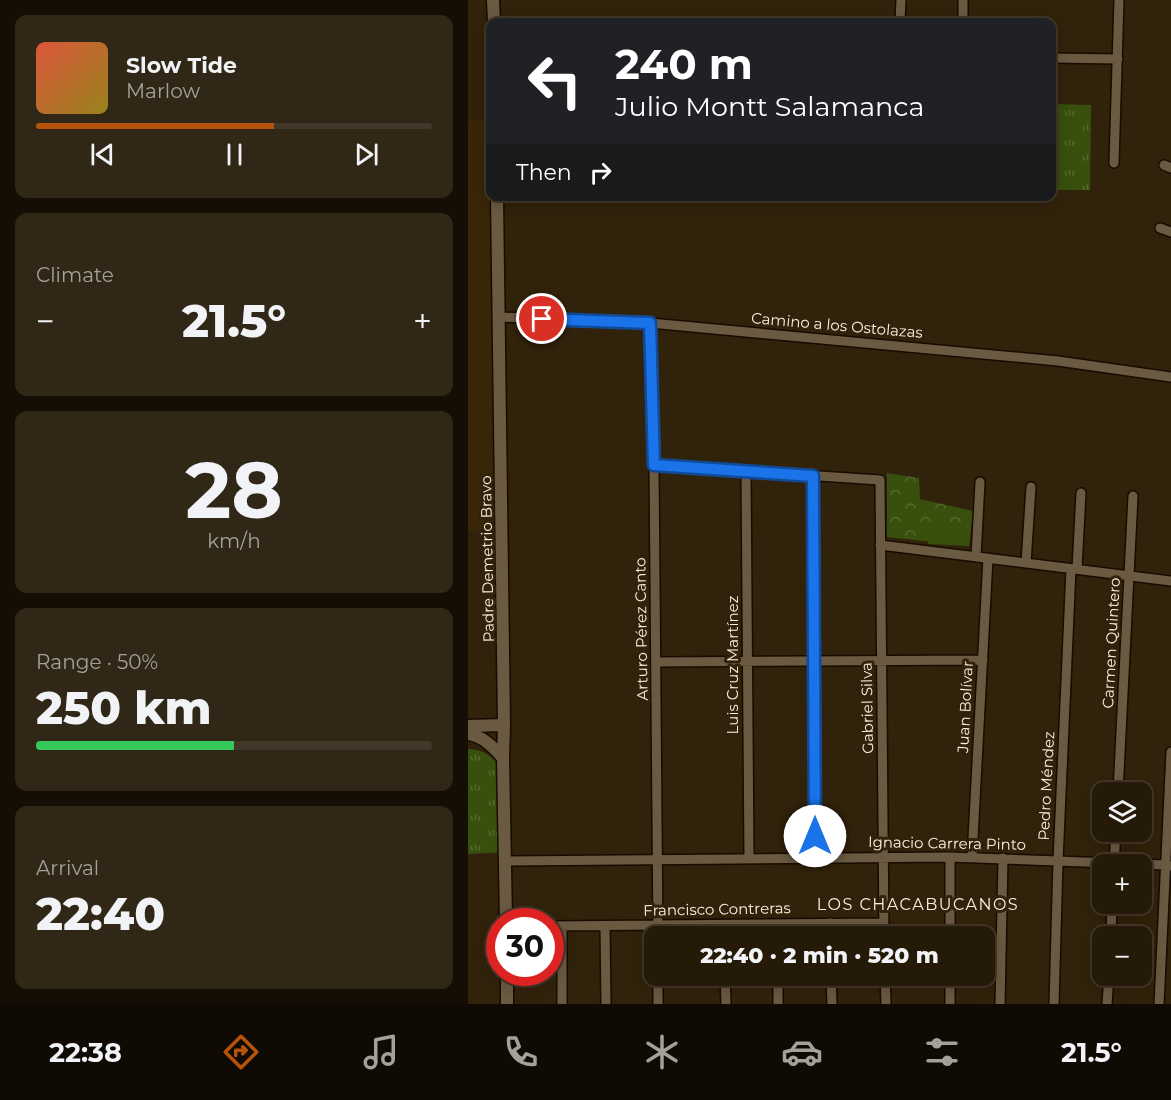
<!DOCTYPE html>
<meta charset="utf-8">
<style>
body{margin:0;font-family:Montserrat,sans-serif;background:#312716;color:#f1f3f6;height:100vh;display:flex;flex-direction:column;font-size:22px;white-space:nowrap}
*{box-sizing:border-box;margin:0}
p{font-size:20px;color:#a3a19c}
.icon{flex:none;width:33px;height:33px;fill:none;stroke:currentColor;stroke-width:2;stroke-linecap:round;stroke-linejoin:round}
.map{position:relative;flex:1;overflow:hidden}
.side{display:flex;flex-direction:column;gap:15px;padding:15px;background:#140e04;width:468px}
.side>*{flex:none}
.hud{position:absolute;left:18px;top:18px;width:570px;height:183px;border-radius:12px;box-shadow:0 3px 15px #0003,0 0 0 2px #423829;background:#202124;color:#fff;overflow:hidden}
.tools{position:absolute;left:624px;top:782px;display:grid;gap:12px}
.tools a{display:grid;place-items:center;width:60px;height:60px;border-radius:12px;background:#251a08;box-shadow:0 3px 15px #0003,0 0 0 2px #423829;font-size:30px}
.speed{position:absolute;left:18px;top:908px;display:flex;gap:12px;font-size:30px;font-weight:700;text-align:center}
.speed>*{display:grid;place-content:center;width:78px;height:78px;border-radius:50%;background:#251a08;box-shadow:0 3px 15px #0003,0 0 0 2px #423829;line-height:1}
.speed .limit{border:9px solid #d22;background:#fff;color:#111}
.pin{position:absolute;display:grid;place-items:center;width:51px;height:51px;color:#fff;margin:-26px;border:3px solid #fff;border-radius:50%;box-shadow:0 2px 6px #0007}
.me{position:absolute;width:66px;margin:-33px;rotate:0deg;stroke-linejoin:round;filter:drop-shadow(0 0 4px #0008)}
.turn{display:flex;align-items:center;gap:21px;height:126px;padding:0 30px;font-size:27px}
.turn .icon{width:78px;height:78px;stroke-width:2.5}
.turn b{display:block;font-size:42px;line-height:51px}
.then{display:flex;align-items:center;height:57px;padding:0 30px;background:#0003;gap:12px;font-size:22px}
.big{font-size:45px;font-weight:800;line-height:1.1}
.side .tile{flex:1;display:flex;flex-direction:column;justify-content:center;gap:9px;min-width:0;padding:0 21px;border-radius:12px;background:#312716}
.side .dial{align-items:center;gap:0}
.dial b{font-size:78px;line-height:1}
.song{display:flex;align-items:center;gap:18px}
.cover{width:72px;height:72px;border-radius:9px;background:linear-gradient(135deg,hsl(10 70% 55%),hsl(50 70% 35%))}
.played{height:6px;border-radius:3px;background:linear-gradient(90deg,#b45309 60%,#423829 60%)}
.keys{display:flex;justify-content:space-around;direction:ltr}
.heat{display:flex;justify-content:space-between;align-items:center;font-size:33px;direction:ltr}
.charge{height:9px;border-radius:4px;background:linear-gradient(90deg,#34c759 50%,#423829 0)}
.trip{position:absolute;left:176px;top:926px;width:351px;height:60px;border-radius:12px;background:#251a08;box-shadow:0 3px 15px #0003,0 0 0 2px #423829;font-weight:800;line-height:60px;text-align:center}
.menu{display:flex;height:96px;justify-content:space-around;align-items:center;background:#0f0a03;color:#a3a19c}
.menu .icon{width:42px;height:42px}
.menu .on{color:#b45309}
.menu b{font-size:27px;color:#f1f3f6}
main{display:flex;flex:1;min-height:0}
.map>svg:first-child{display:block}
.built{fill:#392607}
.grass{fill:url(#grass-tufts)}
.park{fill:url(#park-crowns)}
.pitch{fill:#384f0d}
.lines{fill:none;stroke-linecap:round;stroke-linejoin:round}
.minor-casing{stroke:#180b00;stroke-width:12}
.tertiary-casing{stroke:#180b00;stroke-width:15}
.minor{stroke:#6b5a42;stroke-width:9}
.tertiary{stroke:#6b5a42;stroke-width:12}
.route-casing{stroke:#114b97;stroke-width:15}
.route{stroke:#1a73e8;stroke-width:10}
.labels{text-anchor:middle;dominant-baseline:central;stroke-width:6;stroke-linejoin:round;paint-order:stroke}
.street-label{font-size:15px;fill:#faf0e2;stroke:#31220b}
.neighbourhood-label{font-size:16px;letter-spacing:1.5px;fill:#faf0e2;stroke:#31220b}
</style>
<main>
<section class="side">
<div class="tile">
<div class="song"><i class="cover"></i><div><b>Slow Tide</b><p>Marlow</p></div></div>
<div class="played"></div>
<div class="keys"><svg class="icon" aria-label="previous" viewBox="0 0 24 24"><path d="M18 5L8 12l10 7zM5 5v14"/></svg><svg class="icon" aria-label="pause" viewBox="0 0 24 24"><path d="M8 5v14M16 5v14"/></svg><svg class="icon" aria-label="next" viewBox="0 0 24 24"><path d="M6 5l10 7-10 7zM19 5v14"/></svg></div>
</div>
<div class="tile"><p>Climate</p>
<div class="heat"><a>−</a><b class="big">21.5°</b><a>+</a></div>
</div>
<div class="tile dial"><b>28</b><p>km/h</p></div>
<div class="tile"><p>Range · 50%</p><b class="big">250 km</b><div class="charge"></div></div>
<div class="tile"><p>Arrival</p><b class="big">22:40</b></div>
</section>
<div class="map">
<svg width="703" height="1004" viewBox="0 0 703 1004">
<defs>
<pattern id="grass-tufts" width="24" height="20" patternUnits="userSpaceOnUse" patternTransform="scale(1.5)"><rect width="24" height="20" fill="#384f0d"/><path d="M3 7l-1-3M5 7V3M7 7l1-3M15 17l-1-3M17 17v-4M19 17l1-3" fill="none" stroke="#566930"/></pattern>
<pattern id="park-crowns" width="20" height="18" patternUnits="userSpaceOnUse" patternTransform="scale(1.5)"><rect width="20" height="18" fill="#384f0d"/><path d="M2 6a3 3 0 1 1 6 0M12 15a3 3 0 1 1 6 0" fill="none" stroke="#566930"/></pattern>
</defs>
<rect width="100%" height="100%" fill="#31220b"/>
<path class="built" d="M0,121H22L28,531H0Z"/>
<path class="grass" d="M584,104L623,105L622,190H584Z
M0,749C16,749 25,758 35,768L41,852L0,854Z"/>
<path class="park" d="M419,473L451,478L452,499L505,511L501,546L419,537Z"/>
<path class="pitch" d="M461,523L502,525L501,546L460,544Z"/>
<g class="lines">
<defs>
<path id="minor" d="M432,22L433,0
M495,22V0
M584,58L650,59
M646,163L651,0
M696,165L703,168
M692,228L703,232
M31,317L182,323L590,361L703,377
M182,323L186,465L190,936
M186,465L412,480L416,936
M278,471L281,858
M345,475L347,858
M412,545L703,581
M508,557L512,482
M558,563L563,487
M609,569L613,493
M188,662L515,660
M650,792L665,496
M482,857V936
M504,857L520,558
M38,861L482,857L698,865L703,866
M646,864L648,831
M362,923V936
M309,924V936
M82,926L416,923
M137,926L138,1004
M643,936L644,903
M190,975V1004
M257,975L258,1004
M310,975V1004
M363,975L364,1004
M417,975L418,1004
M482,975V1004
M94,1004V926
M532,1004L535,858
M586,1004L590,861L603,569
M639,1004L641,975
M691,1004L703,752"/>
<path id="tertiary" d="M25,0L26,22
M29,196L36,725L35,758L38,921
M0,726L36,725
M0,734C15,736 25,747 35,758
M39,972V1004"/>
</defs>
<use href="#minor" class="minor-casing"/>
<use href="#tertiary" class="tertiary-casing"/>
<use href="#minor" class="minor"/>
<use href="#tertiary" class="tertiary"/>
</g>
<g class="lines">
<defs>
<path id="route" d="M74,319L182,323L186,465L345,476L347,836"/>
</defs>
<use href="#route" class="route-casing"/>
<use href="#route" class="route"/>
</g>
<g class="labels">
<g class="street-label">
<text transform="translate(369 325) rotate(5)">Camino a los Ostolazas</text>
<text transform="translate(19 559) rotate(-91)">Padre Demetrio Bravo</text>
<text transform="translate(173 629) rotate(-91)">Arturo Pérez Canto</text>
<text transform="translate(643 643) rotate(-87)">Carmen Quintero</text>
<text transform="translate(264 665) rotate(-90)">Luis Cruz Martínez</text>
<text transform="translate(497 707) rotate(-87)">Juan Bolívar</text>
<text transform="translate(399 708) rotate(-91)">Gabriel Silva</text>
<text transform="translate(578 786) rotate(-87)">Pedro Méndez</text>
<text transform="translate(479 843) rotate(1)">Ignacio Carrera Pinto</text>
<text transform="translate(249 909) rotate(-1)">Francisco Contreras</text>
</g>
<g class="neighbourhood-label">
<text x="450" y="904">LOS CHACABUCANOS</text>
</g>
</g>
</svg>
<div class="tools">
<a><svg class="icon" aria-label="layers" viewBox="0 0 24 24"><path d="M12 4l9 5-9 5-9-5zM3 14l9 5 9-5"/></svg></a>
<a>+</a>
<a>−</a>
</div>
<div class="speed"><div class="limit">30</div></div>
<div class="pin" style="left:74px;top:319px;background:#d93025"><svg class="icon" aria-label="arrive" viewBox="0 0 24 24"><path d="M6 21V4h12l-3 4 3 4H6"/></svg></div>
<svg class="me" style="left:347px;top:836px" viewBox="-20 -20 40 40"><circle r="19" fill="#fff"/><path d="M0-13L10 11 0 6-10 11z" fill="#1a73e8"/></svg>
<div class="trip">22:40 · 2 min · 520 m</div>
<div class="hud">
<div class="turn"><svg class="icon" aria-label="left" viewBox="0 0 24 24"><path d="M17 20v-9H6M10 6l-5 5 5 5"/></svg><div><b>240 m</b>Julio Montt Salamanca</div></div>
<div class="then">Then<svg class="icon" aria-label="right" viewBox="0 0 24 24"><path d="M7 20v-9h11M14 6l5 5-5 5"/></svg></div>
</div>
</div>
</main>
<nav class="menu">
<b>22:38</b>
<svg class="icon on" aria-label="directions" viewBox="0 0 24 24"><path d="M12 3l9 9-9 9-9-9zM9 14v-3h6M13 9l2 2-2 2"/></svg>
<svg class="icon" aria-label="music" viewBox="0 0 24 24"><path d="M9 18V5l10-2v13"/><circle cx="6" cy="18" r="3"/><circle cx="16" cy="16" r="3"/></svg>
<svg class="icon" aria-label="phone" viewBox="0 0 24 24"><path d="M5 4h4l2 5-3 2q2 4 5 5l2-3 5 2v4C11 20 4 13 5 4z"/></svg>
<svg class="icon" aria-label="climate" viewBox="0 0 24 24"><path d="M12 3v18M4 7l16 10M4 17L20 7"/></svg>
<svg class="icon" aria-label="car" viewBox="0 0 24 24"><path d="M5 17H2v-5l4-1 3-4h7l3 4 3 1v5h-3M9 17h6M6 11h13"/><circle cx="7" cy="17" r="2"/><circle cx="17" cy="17" r="2"/></svg>
<svg class="icon" aria-label="filters" viewBox="0 0 24 24"><path d="M4 7h16M4 17h16"/><circle cx="9" cy="7" r="2"/><circle cx="15" cy="17" r="2"/></svg>
<b>21.5°</b>
</nav>
